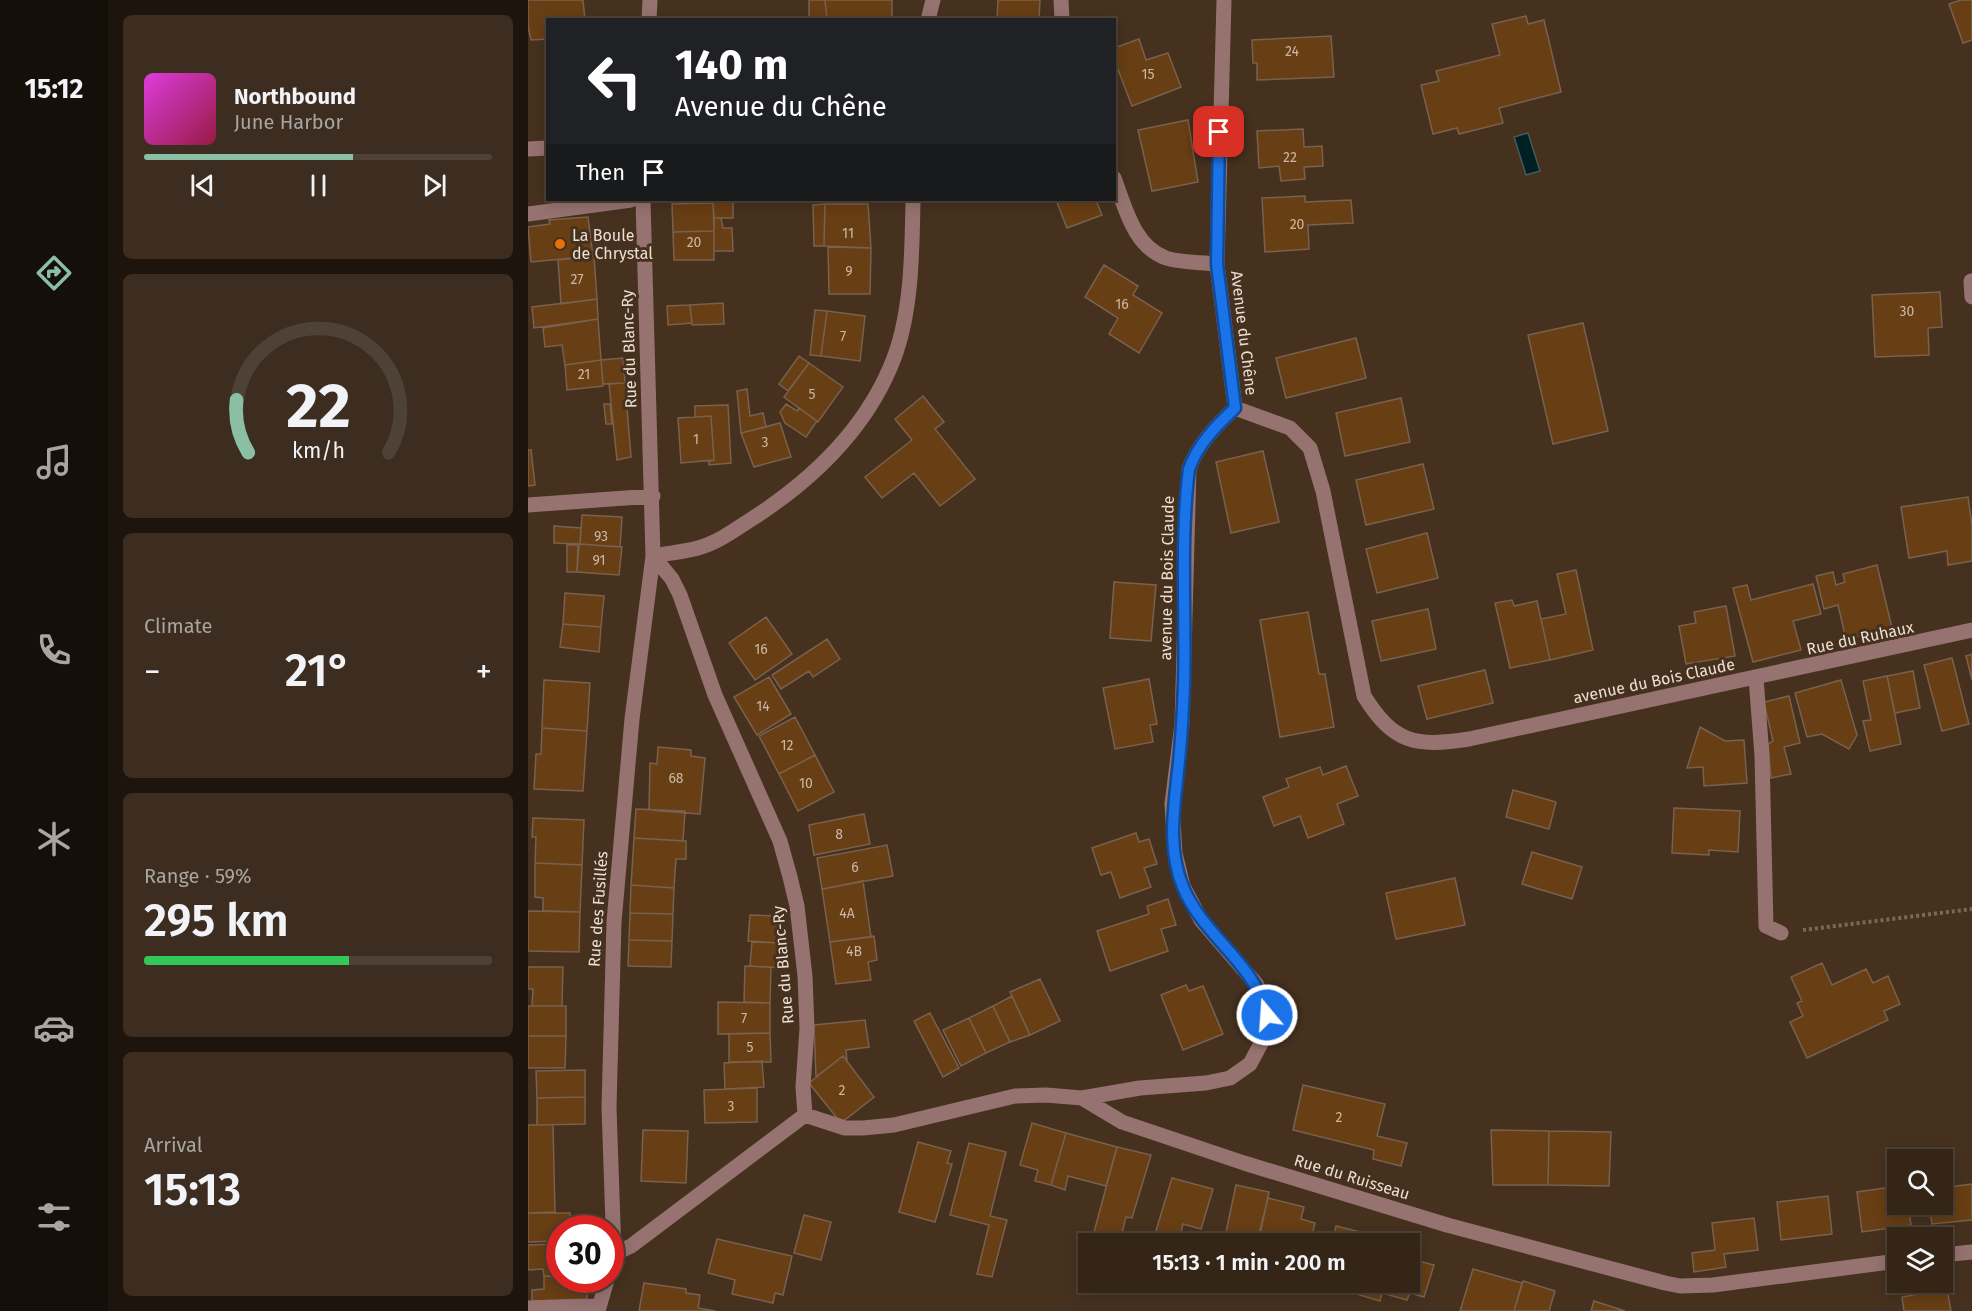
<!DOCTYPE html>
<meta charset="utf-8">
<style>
body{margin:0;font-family:"Fira Sans",sans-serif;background:#3c2d20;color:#f1f3f6;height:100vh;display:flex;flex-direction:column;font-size:22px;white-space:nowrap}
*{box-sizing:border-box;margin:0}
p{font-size:20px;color:#a9a5a1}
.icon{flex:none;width:33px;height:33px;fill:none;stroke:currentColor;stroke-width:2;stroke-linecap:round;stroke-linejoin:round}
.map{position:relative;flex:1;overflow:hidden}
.details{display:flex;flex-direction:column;gap:15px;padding:15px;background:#1d140d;width:420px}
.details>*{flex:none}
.banner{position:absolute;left:18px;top:18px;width:570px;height:183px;border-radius:0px;box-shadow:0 3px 15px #0003,0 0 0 2px #4e4236;background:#202124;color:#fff;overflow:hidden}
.tools{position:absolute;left:1359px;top:1149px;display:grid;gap:12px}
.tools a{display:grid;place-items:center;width:66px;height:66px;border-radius:0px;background:#342517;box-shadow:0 3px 15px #0003,0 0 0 2px #4e4236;font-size:30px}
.speed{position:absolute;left:18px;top:1215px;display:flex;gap:12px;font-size:30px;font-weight:700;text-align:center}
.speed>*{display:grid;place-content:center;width:78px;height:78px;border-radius:50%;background:#342517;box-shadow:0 3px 15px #0003,0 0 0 2px #4e4236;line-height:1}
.speed .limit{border:9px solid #d22;background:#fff;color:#111}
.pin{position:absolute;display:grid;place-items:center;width:51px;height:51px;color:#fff;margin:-26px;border-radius:12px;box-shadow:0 3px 9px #0006}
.me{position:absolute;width:66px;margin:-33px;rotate:342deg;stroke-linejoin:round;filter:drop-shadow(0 0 4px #0008)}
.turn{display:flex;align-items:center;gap:21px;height:126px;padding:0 30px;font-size:27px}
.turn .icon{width:78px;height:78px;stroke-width:2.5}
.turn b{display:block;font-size:42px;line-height:51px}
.then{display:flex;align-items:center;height:57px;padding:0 30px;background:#0003;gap:12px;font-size:22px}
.big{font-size:45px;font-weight:600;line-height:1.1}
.details .card{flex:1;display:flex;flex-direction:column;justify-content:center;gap:9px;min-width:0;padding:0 21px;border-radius:9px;background:#3c2d20}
.details .dial{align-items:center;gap:0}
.dial svg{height:156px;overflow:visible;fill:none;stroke:#4e4236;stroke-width:7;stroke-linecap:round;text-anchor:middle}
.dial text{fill:#f1f3f6;stroke:none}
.song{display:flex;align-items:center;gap:18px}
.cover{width:72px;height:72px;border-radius:9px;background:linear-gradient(135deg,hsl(300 70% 55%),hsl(340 70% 35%))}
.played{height:6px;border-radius:3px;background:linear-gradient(90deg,#8abfa5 60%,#4e4236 60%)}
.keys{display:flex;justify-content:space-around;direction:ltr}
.heat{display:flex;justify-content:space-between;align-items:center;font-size:33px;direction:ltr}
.charge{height:9px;border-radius:4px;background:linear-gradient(90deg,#34c759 59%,#4e4236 0)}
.trip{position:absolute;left:550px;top:1233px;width:342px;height:60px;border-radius:0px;background:#342517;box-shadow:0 3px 15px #0003,0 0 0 2px #4e4236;font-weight:600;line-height:60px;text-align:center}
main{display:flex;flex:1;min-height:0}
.tab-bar{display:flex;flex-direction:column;width:108px;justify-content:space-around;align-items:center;background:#150f09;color:#a9a5a1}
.tab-bar .icon{width:42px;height:42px}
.tab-bar .active{color:#8abfa5}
.tab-bar b{font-size:27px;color:#f1f3f6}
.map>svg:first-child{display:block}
.water{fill:#002123;stroke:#475a58;stroke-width:1.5}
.building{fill:#683e14;stroke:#78614e;stroke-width:1.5}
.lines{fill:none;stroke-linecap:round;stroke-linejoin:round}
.path{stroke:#7b6858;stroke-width:4;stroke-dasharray:3 3;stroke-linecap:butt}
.minor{stroke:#967370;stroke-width:15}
.route-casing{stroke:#114b97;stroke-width:15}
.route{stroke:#1a73e8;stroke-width:10}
.food-dot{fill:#e8710a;stroke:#46311f;stroke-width:2}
.labels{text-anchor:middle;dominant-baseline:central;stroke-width:6;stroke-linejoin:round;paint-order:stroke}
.number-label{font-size:14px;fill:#cbb7a4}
.poi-label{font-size:16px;fill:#ecdfd4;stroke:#46311f;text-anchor:start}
.street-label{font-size:16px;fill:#ecdfd4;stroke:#46311f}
</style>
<main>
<nav class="tab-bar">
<b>15:12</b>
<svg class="icon active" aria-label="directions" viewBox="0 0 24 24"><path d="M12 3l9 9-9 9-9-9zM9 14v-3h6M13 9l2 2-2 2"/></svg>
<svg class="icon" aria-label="music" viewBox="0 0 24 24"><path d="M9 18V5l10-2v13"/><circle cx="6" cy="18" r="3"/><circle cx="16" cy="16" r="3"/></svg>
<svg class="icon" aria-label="phone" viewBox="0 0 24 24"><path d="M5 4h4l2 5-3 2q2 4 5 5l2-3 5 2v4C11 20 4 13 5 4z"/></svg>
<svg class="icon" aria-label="climate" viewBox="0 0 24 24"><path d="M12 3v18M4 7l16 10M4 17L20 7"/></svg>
<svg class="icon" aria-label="car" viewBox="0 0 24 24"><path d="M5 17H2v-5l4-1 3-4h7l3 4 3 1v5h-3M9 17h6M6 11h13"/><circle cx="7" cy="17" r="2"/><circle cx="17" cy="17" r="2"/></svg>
<svg class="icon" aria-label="filters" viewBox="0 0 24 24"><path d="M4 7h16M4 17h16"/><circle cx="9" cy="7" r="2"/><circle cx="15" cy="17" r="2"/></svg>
</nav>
<section class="details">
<div class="card">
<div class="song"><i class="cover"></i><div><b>Northbound</b><p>June Harbor</p></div></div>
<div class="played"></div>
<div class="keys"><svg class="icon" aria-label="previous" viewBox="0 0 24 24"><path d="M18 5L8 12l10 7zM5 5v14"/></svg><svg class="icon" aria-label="pause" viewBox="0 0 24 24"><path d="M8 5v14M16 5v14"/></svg><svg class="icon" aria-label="next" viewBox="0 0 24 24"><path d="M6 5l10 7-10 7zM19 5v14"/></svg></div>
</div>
<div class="card dial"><svg viewBox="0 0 100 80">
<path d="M14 69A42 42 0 1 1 86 69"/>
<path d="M14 69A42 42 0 0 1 8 42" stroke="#8abfa5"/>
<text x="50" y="56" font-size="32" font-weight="700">22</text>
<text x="50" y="72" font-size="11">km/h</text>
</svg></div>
<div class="card"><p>Climate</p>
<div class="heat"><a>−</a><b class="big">21°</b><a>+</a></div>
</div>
<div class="card"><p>Range · 59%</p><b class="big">295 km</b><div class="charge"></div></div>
<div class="card"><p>Arrival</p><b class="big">15:13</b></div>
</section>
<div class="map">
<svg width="1444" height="1311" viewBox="0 0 1444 1311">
<rect width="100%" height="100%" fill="#46311f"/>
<path class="water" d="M1000,133L1012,171L998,175L986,137Z"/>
<path class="building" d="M0,0H55L57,20H20V39L3,40L0,26Z
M281,0H297L299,20H281Z
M297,0H364V20H299Z
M470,0H512L511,20H469Z
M1433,0H1444V40L1435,43L1421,4Z
M998,16L1000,24L1016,20L1033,92L971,108L975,123L931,134L929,128L905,134L893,85L911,81L908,71L972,55L964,24Z
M803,36L806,77L729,80V63H725L724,40Z
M611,39L618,60L640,53L653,87L604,106L586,59V48Z
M660,120L670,182L624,191L610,130Z
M775,129L776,147L794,146L795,166L776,167L777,179L753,181L751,166L731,168L729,131Z
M777,196V202L823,200L825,223L780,225L781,249L737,252L734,198Z
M181,200H205V218H186L185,203H181Z
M528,200H568L574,215L539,228Z
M185,203L186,231L145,232L144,204Z
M297,204H340L343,248L296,246Z
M297,204L296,246H286L285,205Z
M60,217L65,256L3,262L0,227L22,224L21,220Z
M186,218H193L195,228H204L205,251H186Z
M186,231V260H146L145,232Z
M300,247L343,248L342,294H301Z
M66,256L69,299L33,304L30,260Z
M576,265L610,286L605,295L634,313L611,353L581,334L590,318L557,297Z
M1412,292L1414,327L1400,328L1401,355L1347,357L1344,295Z
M69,299L70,319L6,328L4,307Z
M195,303L196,324L164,325L162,305Z
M162,305L164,323L140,325L139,306Z
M287,310L299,311L293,356L282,355Z
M299,311L337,316L332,361L293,356Z
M70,319L73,360L37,365L34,345L17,347L15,328Z
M1055,323L1080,431L1025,444L1000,335Z
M828,338L838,378L758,398L748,358Z
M271,356L281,363L260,391L251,384Z
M95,358L97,383L75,384L73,360Z
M73,360L75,386L39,390L37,365Z
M281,363L315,387L290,422L256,397Z
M97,383L103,457L89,460L81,384Z
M219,389L222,416L235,413L238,427L213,433L209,391Z
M395,396L416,422L407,429L447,479L412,506L386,473L354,498L337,477L384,440L367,419Z
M873,398L882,442L817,456L808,413Z
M76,404H82L84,424H78Z
M258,404L269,411L271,408L289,421L278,437L257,423L252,412Z
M200,405L203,463L181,465V461L186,460L183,416L167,417V406Z
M183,416L186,460L153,463L150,418Z
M252,423L263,457L226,467L213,433Z
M0,450H3L7,485L0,486Z
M735,451L751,522L703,533L688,462Z
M895,464L906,509L838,525L828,480Z
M1440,497L1444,525V561L1420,565L1419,551L1381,558L1373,507Z
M54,515L94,517L92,547L52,544Z
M26,526L53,528L52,544L26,543Z
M899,533L910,578L849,593L838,549Z
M51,544L94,547L91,575L49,572Z
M39,545H50L49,572H39Z
M1349,565L1364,628L1318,639L1310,605L1296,609L1288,576L1305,572L1308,585L1317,582L1315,574Z
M1048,570L1065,650L1022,660L1013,619L1038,614L1029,574Z
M586,582L628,585L623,641L582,638Z
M1285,584L1293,614L1265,621L1273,650L1225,662L1205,588L1219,585L1223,600Z
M37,593L76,596L73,627L35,624Z
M984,600L986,606L1009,601L1022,660L982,668L967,603Z
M1198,606L1207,656L1158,664L1151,626L1168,623L1166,612Z
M900,609L908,649L853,661L844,621Z
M780,612L791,674H797L806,727L752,737L732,620Z
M238,617L264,654L227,680L201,643Z
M35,624L73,627L71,652L32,647Z
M299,639L312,659L285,677L281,671L253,689L244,675Z
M1444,654V680L1438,656Z
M1424,658L1441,724L1414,731L1396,665Z
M957,670L965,703L899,719L890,686Z
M1385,671L1392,708L1367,713L1359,676Z
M1359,676L1373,744L1342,751L1335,721L1343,720L1335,681Z
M241,677L263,714L229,735L206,697Z
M621,679L629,724L622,725L625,742L587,749L575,688Z
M16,680L62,683L59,731L14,728Z
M1313,680L1329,735L1321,749L1294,734L1279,737L1267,693Z
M1261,696L1272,743L1256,747L1263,774L1243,778L1240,744L1245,741L1236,702Z
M267,717L287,755L251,774L231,736Z
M1172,727L1197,741L1216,740L1219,783L1176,786L1175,767L1159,768Z
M14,728L59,731L55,791L6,789L8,754H13Z
M130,747L163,750V756L177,758L172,814L121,810L122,763L129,764Z
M287,755L306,792L270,811L251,774Z
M818,766L830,796L809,804L816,824L780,838L772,816L746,826L735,797L761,787L758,779L792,767L795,775Z
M985,790L1028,802L1021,829L978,817Z
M1146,808L1212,811L1210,852L1181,850V855L1144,853Z
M108,809L157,811L155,841L106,838Z
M336,814L342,844L286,855L281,825Z
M5,818L56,820L54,865L7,863L8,837H4Z
M608,833L611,842L621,839L629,864L616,868L623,887L592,898L583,872L573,875L564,848Z
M106,838L158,841V859H148L146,888L103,885Z
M359,845L365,876L294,889L289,858Z
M1004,852L1054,867L1044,899L994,884Z
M7,863L54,865L52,912L15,911V898L7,897Z
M927,878L937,925L868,939L858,893Z
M335,881L343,937L302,942L294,889Z
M103,885L146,888L145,914L102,913Z
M640,899L648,925L633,929L640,951L582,971L569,931L621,914L619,906Z
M0,911L52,912L51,952L0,951Z
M102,913L145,914L144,941L101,940Z
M222,915L253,916L251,943L220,941Z
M346,936L349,960L340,962L343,980L308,984L302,942Z
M101,940L144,941L143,967L100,966Z
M224,942L253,943L252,968L222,966Z
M1294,963L1304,985L1338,969L1345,983L1360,976L1372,1004L1356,1011L1360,1020L1279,1058L1262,1022L1275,1016L1269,1003L1274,1001L1263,977Z
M217,966L243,967L242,1003L216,1002Z
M0,967H35L34,1006H4L5,989H0Z
M512,979L532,1021L502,1035L482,992Z
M658,985L661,991L675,986L695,1034L655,1050L633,995Z
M484,996L502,1035L482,1042L465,1006Z
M190,1002L242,1003V1033L190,1034Z
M0,1006H38V1036H0Z
M465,1006L482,1042L458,1053L441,1018Z
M402,1013L431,1068L415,1077L386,1021Z
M441,1018L458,1053L433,1066L415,1030Z
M337,1020L341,1047L318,1050L319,1061L315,1056L288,1077L286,1025Z
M242,1033L243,1062H201V1034Z
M0,1036H38L37,1068H0Z
M315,1056L346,1097L313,1123L281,1083Z
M234,1061L236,1087L197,1089L196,1063Z
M57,1070V1097L9,1098L8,1071Z
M775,1085L857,1104L849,1136L879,1143L873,1166L845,1159L846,1150L765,1130Z
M229,1088V1122L177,1123L176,1090Z
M57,1097V1124L9,1125V1098Z
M504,1123L538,1133L523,1185L507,1181L510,1170L492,1165Z
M0,1125H25L27,1212L0,1213Z
M115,1130L160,1131L158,1183L113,1181Z
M963,1130L1021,1131L1020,1185H965Z
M1021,1131L1083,1132L1081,1186L1020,1185Z
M538,1133L589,1147L578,1186L540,1176L537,1190L523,1185Z
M390,1142L423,1151L419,1163L424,1164L407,1222L371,1212Z
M441,1143L478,1152L462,1216L479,1220L464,1277L449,1274L461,1225L422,1215Z
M589,1147L623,1155L604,1218L598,1217L594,1233L588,1232L586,1238L566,1232Z
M644,1178L685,1189L673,1229L655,1224L651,1240L627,1234Z
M1444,1184V1220L1404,1224L1401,1204H1414V1188Z
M708,1185L741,1192L731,1239L698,1232Z
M1370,1186V1204H1380L1383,1225L1334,1232L1329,1192Z
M1300,1196L1304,1234L1253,1240L1249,1202Z
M740,1198L776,1207L773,1219L787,1223L782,1244L729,1242Z
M0,1213H42V1228H32V1241L0,1242Z
M276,1215L303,1222L293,1260L266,1253Z
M1226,1218L1230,1250L1196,1254L1198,1267L1166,1272L1164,1253L1187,1250L1184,1223Z
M808,1226L841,1234L838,1244H804Z
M189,1239L264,1256L255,1295L247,1293L245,1303L204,1294L207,1280L180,1273Z
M32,1244V1276H16L15,1269L0,1270V1245Z
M882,1254L891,1257L890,1261L906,1265L896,1297L882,1293L879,1300L854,1293L852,1301L825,1293L828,1282H882Z
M945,1269L994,1283L986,1311H932Z
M16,1276L59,1280V1299L4,1301V1290L16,1289Z
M995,1281L1027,1291L1021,1311H986Z
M116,1283L158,1289V1293L172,1295L170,1308L187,1311H111Z
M1419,1289L1423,1311H1376L1374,1297Z
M1066,1301L1097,1311H1063Z"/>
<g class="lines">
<path class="path" d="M1275,930L1444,909"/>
<path class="minor" d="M533,0L534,20
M696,0L689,264L707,408
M121,20L122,0
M400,20L405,0
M0,149L20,148
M586,178C597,206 605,246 638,258C653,263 673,262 689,264
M0,214L103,200
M1443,281L1444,297
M0,505L125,496
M125,556L144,579L152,595L187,695L252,841L262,877L269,906L277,976L279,1028L275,1087L277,1115
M125,556C140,553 156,552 170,548C188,543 204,532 219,522C281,483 339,429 366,358C384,310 384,251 385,200
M1228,678L1234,756L1238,926L1253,933
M554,1098L612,1088L678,1083L702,1078L722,1064L738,1034L739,1015L729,985L673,920L655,886L647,853L644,804L654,724L661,469C670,444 688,426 707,408L762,428L782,448L795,491L836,696C866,744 888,747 941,739L1444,630
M277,1115L317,1128H335L366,1125L487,1096L518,1095L554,1098L594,1122L716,1163L919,1225L1137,1283L1152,1286L1185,1285L1370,1261
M86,1254L103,1246L277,1115
M1414,1255L1444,1252
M82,1266L86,1254L81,1107L86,922L104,719L125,556L115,200
M0,1308L71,1306
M70,1311L79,1280"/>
</g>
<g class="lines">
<defs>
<path id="route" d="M691,132L689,264L707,408C688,426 670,444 661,469C652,539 658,613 656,683C655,709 654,735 651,761C647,804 638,845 655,887C675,936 727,963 739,1015"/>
</defs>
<use href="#route" class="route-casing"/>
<use href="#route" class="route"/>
</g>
<circle class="food-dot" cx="32" cy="244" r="6"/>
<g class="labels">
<g class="number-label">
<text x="764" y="51">24</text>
<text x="620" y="74">15</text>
<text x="762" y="157">22</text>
<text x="769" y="224">20</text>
<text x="320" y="233">11</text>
<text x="166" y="242">20</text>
<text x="321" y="271">9</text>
<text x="49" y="279">27</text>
<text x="594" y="304">16</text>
<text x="1379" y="311">30</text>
<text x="315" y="336">7</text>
<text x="56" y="374">21</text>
<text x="284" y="394">5</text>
<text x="168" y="439">1</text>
<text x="237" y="442">3</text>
<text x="73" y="536">93</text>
<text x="71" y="560">91</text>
<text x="233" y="649">16</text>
<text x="235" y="706">14</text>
<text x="259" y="745">12</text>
<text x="148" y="778">68</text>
<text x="278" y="783">10</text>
<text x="311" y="834">8</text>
<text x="327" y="867">6</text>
<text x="319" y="913">4A</text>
<text x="326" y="951">4B</text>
<text x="216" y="1018">7</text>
<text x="222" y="1047">5</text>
<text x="314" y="1090">2</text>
<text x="203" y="1106">3</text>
<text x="811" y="1117">2</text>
</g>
<g class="poi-label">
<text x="44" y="235">La Boule<tspan x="44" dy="18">de Chrystal</tspan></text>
</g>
<g class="street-label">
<text transform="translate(716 333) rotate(83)">Avenue du Chêne</text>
<text transform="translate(101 349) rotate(-92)">Rue du Blanc-Ry</text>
<text transform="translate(639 578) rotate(-89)">avenue du Bois Claude</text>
<text transform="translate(1332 638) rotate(-12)">Rue du Ruhaux</text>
<text transform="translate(1126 681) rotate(-12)">avenue du Bois Claude</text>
<text transform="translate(70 909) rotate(-86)">Rue des Fusillés</text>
<text transform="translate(255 965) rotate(-95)">Rue du Blanc-Ry</text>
<text transform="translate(824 1177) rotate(17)">Rue du Ruisseau</text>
</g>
</g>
</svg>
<div class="tools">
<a><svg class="icon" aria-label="search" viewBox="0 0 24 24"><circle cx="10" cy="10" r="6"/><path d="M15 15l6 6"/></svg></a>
<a><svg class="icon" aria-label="layers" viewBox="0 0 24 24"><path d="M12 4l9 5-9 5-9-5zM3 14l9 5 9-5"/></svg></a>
</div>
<div class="speed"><div class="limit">30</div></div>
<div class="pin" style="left:691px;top:132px;background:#d93025"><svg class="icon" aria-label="arrive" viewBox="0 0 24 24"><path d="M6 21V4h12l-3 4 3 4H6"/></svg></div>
<svg class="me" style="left:739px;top:1015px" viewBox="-20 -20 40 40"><circle r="17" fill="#1a73e8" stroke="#fff" stroke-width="3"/><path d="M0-11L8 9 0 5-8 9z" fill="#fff"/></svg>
<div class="trip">15:13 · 1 min · 200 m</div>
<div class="banner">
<div class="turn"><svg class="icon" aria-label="left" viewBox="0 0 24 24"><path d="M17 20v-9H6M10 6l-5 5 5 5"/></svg><div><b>140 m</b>Avenue du Chêne</div></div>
<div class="then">Then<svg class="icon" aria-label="arrive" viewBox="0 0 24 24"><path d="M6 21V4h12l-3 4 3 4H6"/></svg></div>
</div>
</div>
</main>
